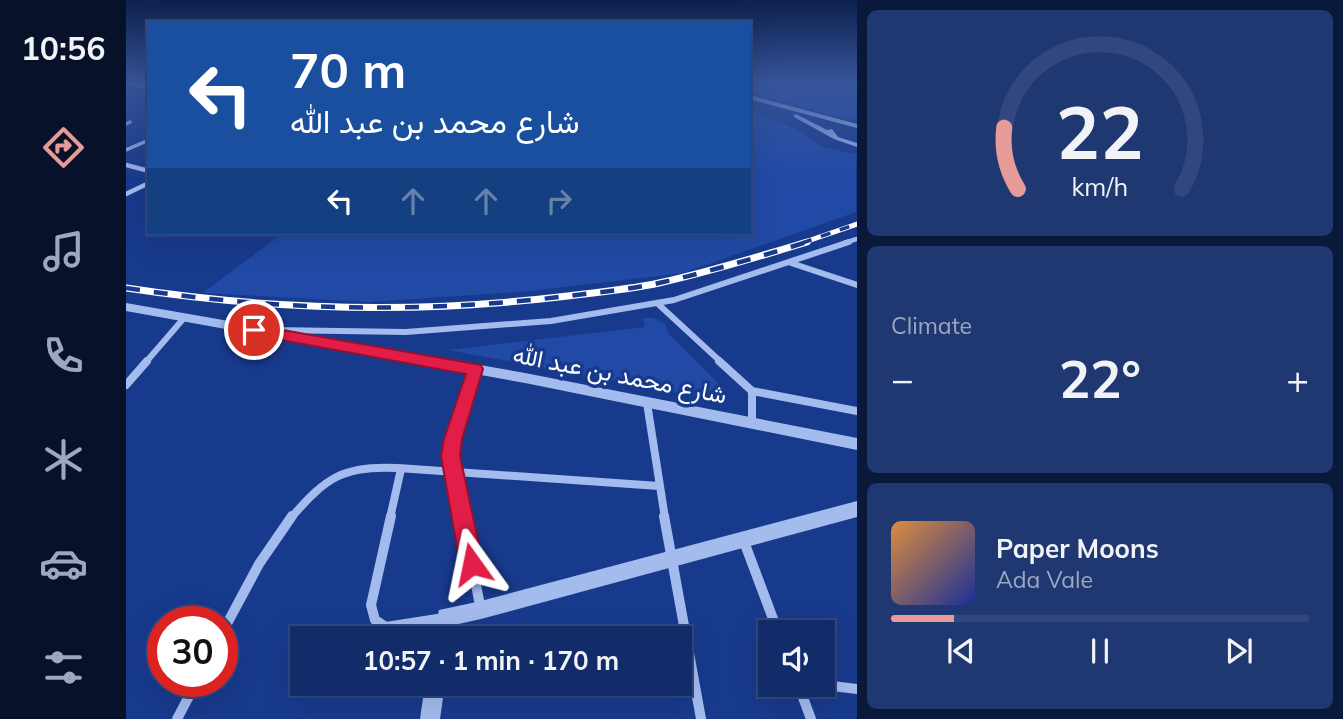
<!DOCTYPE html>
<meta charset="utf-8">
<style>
body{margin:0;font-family:Mulish,Vazirmatn,sans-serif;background:#1f3872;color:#f1f3f6;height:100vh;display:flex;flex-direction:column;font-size:26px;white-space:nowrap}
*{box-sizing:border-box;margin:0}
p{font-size:23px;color:#9ca7c1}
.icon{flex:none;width:38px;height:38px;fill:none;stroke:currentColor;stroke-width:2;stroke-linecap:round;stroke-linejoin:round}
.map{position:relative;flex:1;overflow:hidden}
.side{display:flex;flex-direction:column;gap:10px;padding:10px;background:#0a183a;width:486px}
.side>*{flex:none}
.banner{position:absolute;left:21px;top:21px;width:604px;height:214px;border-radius:0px;box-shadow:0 7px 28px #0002,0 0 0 2px #31487e;background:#1a4fa0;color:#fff;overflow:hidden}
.tools{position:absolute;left:632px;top:620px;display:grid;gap:14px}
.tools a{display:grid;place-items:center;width:77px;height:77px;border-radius:0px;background:#122c6a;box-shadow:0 7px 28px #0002,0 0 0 2px #31487e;font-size:35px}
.speed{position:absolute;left:21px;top:606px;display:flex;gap:14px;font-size:35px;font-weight:700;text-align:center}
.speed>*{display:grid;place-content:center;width:91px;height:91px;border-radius:50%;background:#122c6a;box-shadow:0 7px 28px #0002,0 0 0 2px #31487e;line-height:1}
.speed .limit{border:10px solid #d22;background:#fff;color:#111}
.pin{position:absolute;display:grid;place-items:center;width:60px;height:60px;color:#fff;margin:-30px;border:4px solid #fff;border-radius:50%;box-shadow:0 2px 7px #0007}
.me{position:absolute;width:77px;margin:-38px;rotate:348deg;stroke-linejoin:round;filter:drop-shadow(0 0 5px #0008)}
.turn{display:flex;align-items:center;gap:24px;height:147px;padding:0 28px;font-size:32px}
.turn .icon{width:91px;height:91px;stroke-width:2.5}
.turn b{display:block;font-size:49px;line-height:60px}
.lanes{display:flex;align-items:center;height:66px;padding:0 28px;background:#0003;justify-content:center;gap:35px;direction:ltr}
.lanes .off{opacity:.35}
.big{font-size:52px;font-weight:700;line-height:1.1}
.side .tile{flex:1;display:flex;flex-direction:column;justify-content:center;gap:10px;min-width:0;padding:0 24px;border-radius:10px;background:#1f3872}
.side .dial{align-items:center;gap:0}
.dial svg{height:182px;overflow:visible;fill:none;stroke:#31487e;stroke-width:7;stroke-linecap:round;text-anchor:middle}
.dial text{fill:#f1f3f6;stroke:none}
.song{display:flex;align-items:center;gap:21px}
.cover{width:84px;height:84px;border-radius:10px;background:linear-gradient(135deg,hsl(30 70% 55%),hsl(230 70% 35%))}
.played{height:7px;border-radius:4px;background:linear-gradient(90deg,#e69b98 15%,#31487e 15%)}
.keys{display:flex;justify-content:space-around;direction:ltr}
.heat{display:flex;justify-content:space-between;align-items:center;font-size:38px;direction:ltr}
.trip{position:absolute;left:164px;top:626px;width:402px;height:70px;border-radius:0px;background:#122c6a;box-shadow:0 7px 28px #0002,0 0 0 2px #31487e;font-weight:700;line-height:70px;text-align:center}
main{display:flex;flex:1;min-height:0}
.dock{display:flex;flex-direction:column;width:126px;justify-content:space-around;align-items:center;background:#07122a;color:#9ca7c1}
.dock .icon{width:49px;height:49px}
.dock .on{color:#e69b98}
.dock b{font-size:32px;color:#f1f3f6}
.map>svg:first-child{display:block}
.green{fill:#214aa6}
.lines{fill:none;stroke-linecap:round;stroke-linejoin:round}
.minor-far4{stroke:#a4bbee;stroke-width:3.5}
.minor-far3{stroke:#a4bbee;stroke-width:4.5}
.minor-far2{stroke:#a4bbee;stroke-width:6}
.minor-far1{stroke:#a4bbee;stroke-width:8}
.minor{stroke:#a4bbee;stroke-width:10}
.tertiary{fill:#a4bbee;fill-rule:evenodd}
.rail-far1-casing{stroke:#fff;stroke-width:5}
.rail-casing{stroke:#fff;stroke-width:7}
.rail-far1{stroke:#183a8d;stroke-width:3.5;stroke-dasharray:10;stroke-linecap:butt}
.rail{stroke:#183a8d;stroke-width:4.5;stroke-dasharray:14;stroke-linecap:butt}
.route{fill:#e11d48;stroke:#92132f;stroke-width:2}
.labels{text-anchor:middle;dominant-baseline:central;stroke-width:7;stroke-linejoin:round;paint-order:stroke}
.street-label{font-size:24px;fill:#fff;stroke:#183a8d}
</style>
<main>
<nav class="dock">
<b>10:56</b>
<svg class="icon on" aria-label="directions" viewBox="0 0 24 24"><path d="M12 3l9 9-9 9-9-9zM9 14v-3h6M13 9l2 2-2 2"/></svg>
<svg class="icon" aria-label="music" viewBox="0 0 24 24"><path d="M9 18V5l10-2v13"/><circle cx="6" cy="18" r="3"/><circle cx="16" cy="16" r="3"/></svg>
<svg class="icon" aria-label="phone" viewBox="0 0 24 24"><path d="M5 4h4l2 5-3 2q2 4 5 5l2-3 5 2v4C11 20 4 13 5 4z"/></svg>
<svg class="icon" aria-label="climate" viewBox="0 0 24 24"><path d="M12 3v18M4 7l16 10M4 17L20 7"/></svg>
<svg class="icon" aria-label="car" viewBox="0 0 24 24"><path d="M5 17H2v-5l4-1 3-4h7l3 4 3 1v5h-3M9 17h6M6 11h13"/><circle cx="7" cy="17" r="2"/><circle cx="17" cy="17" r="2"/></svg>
<svg class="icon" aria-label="filters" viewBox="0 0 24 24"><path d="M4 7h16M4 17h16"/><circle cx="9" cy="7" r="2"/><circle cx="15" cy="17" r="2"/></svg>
</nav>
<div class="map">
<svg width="731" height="719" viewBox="0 0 731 719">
<rect width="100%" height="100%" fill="#183a8d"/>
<path class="green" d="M623,81H722L730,86V120L703,115L623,92Z
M623,110L671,130L696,147L730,154V212L557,273L405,291L243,302L77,293L157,233H623Z
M517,318H527L539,324L543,334L593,384L596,401L322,350L519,327Z"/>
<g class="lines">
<path class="minor-far4" d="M0,124L4,122
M0,150L23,140"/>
<path class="minor-far3" d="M0,165L23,171
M0,194L23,183
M718,243L731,239"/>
<path class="minor-far2" d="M665,263L731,285
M531,303L595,362
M146,330L280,332L425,321L548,300L723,242
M20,362L58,318"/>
<path class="minor-far1" d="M593,361L626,391L731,411
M0,385L21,361
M626,391V423
M521,403L539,518
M165,518C200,477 218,465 272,468L533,486
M264,518L275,469
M336,518L324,456L349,369"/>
<path class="minor" d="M265,516L245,605L249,620L260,627L318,618
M336,516L355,610
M538,516L575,719
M617,539L652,632
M96,633L133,564L166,516
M672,684L685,719
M690,684L731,689
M51,719L71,681"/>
<path class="tertiary" d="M0,81L23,85V89L0,84Z
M623,95L731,124V128L623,99Z
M670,114L701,130L706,129L712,137L731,143V147L708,139L668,117L667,116Z
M0,303L399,373L731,438V450L399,383L0,311Z
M731,501V517L355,619L328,625L326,639H307L313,610L355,601Z
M299,684H319L314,719H294Z"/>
<defs>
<path id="rail-far1" d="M676,243L731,224"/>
<path id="rail" d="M0,288C145,310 288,314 433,297C466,293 500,290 533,283C583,272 632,257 681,242"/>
</defs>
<use href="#rail-far1" class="rail-far1-casing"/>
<use href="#rail" class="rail-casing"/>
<use href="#rail-far1" class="rail-far1"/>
<use href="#rail" class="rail"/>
</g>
<linearGradient id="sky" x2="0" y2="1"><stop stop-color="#0d204e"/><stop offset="0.45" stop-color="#37559a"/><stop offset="1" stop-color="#37559a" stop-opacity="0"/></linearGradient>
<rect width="731" height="182" fill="url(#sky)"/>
<path class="route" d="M128,325L355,365L357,369L336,439L334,456L357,564L354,572L346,575L338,572L334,564L315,456L318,439L340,374L123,334L121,330Z"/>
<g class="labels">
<g class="street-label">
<text transform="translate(494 374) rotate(11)">شارع محمد بن عبد الله</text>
</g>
</g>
</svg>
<div class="tools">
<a><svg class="icon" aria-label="sound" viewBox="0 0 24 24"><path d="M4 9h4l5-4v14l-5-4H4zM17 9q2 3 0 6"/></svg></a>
</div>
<div class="speed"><div class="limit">30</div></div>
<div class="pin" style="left:128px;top:330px;background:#d93025"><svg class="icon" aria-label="arrive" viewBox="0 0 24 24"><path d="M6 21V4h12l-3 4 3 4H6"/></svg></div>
<svg class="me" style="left:346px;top:564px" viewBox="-20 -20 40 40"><path d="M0-17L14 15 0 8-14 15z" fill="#e11d48" stroke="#fff" stroke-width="4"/></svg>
<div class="trip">10:57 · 1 min · 170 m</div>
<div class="banner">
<div class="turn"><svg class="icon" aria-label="left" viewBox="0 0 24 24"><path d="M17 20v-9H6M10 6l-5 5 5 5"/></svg><div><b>70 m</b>شارع محمد بن عبد الله</div></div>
<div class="lanes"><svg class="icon" aria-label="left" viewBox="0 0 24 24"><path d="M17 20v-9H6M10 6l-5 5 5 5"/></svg><svg class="icon off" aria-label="ahead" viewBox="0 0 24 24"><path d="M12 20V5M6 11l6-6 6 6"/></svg><svg class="icon off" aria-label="ahead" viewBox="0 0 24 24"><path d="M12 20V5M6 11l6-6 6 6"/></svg><svg class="icon off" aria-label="right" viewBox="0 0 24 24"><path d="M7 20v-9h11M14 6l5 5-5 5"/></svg></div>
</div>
</div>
<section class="side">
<div class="tile dial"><svg viewBox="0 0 100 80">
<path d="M14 69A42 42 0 1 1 86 69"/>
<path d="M14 69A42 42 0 0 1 8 42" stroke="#e69b98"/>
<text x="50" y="56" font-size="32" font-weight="700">22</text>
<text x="50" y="72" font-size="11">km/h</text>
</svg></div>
<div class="tile"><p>Climate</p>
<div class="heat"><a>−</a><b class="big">22°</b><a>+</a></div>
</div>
<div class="tile">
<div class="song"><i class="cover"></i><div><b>Paper Moons</b><p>Ada Vale</p></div></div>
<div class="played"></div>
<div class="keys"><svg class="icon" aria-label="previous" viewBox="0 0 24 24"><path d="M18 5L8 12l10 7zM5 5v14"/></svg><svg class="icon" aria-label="pause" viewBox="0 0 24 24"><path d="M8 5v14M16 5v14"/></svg><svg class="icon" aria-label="next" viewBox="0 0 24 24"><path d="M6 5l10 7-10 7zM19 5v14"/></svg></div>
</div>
</section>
</main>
